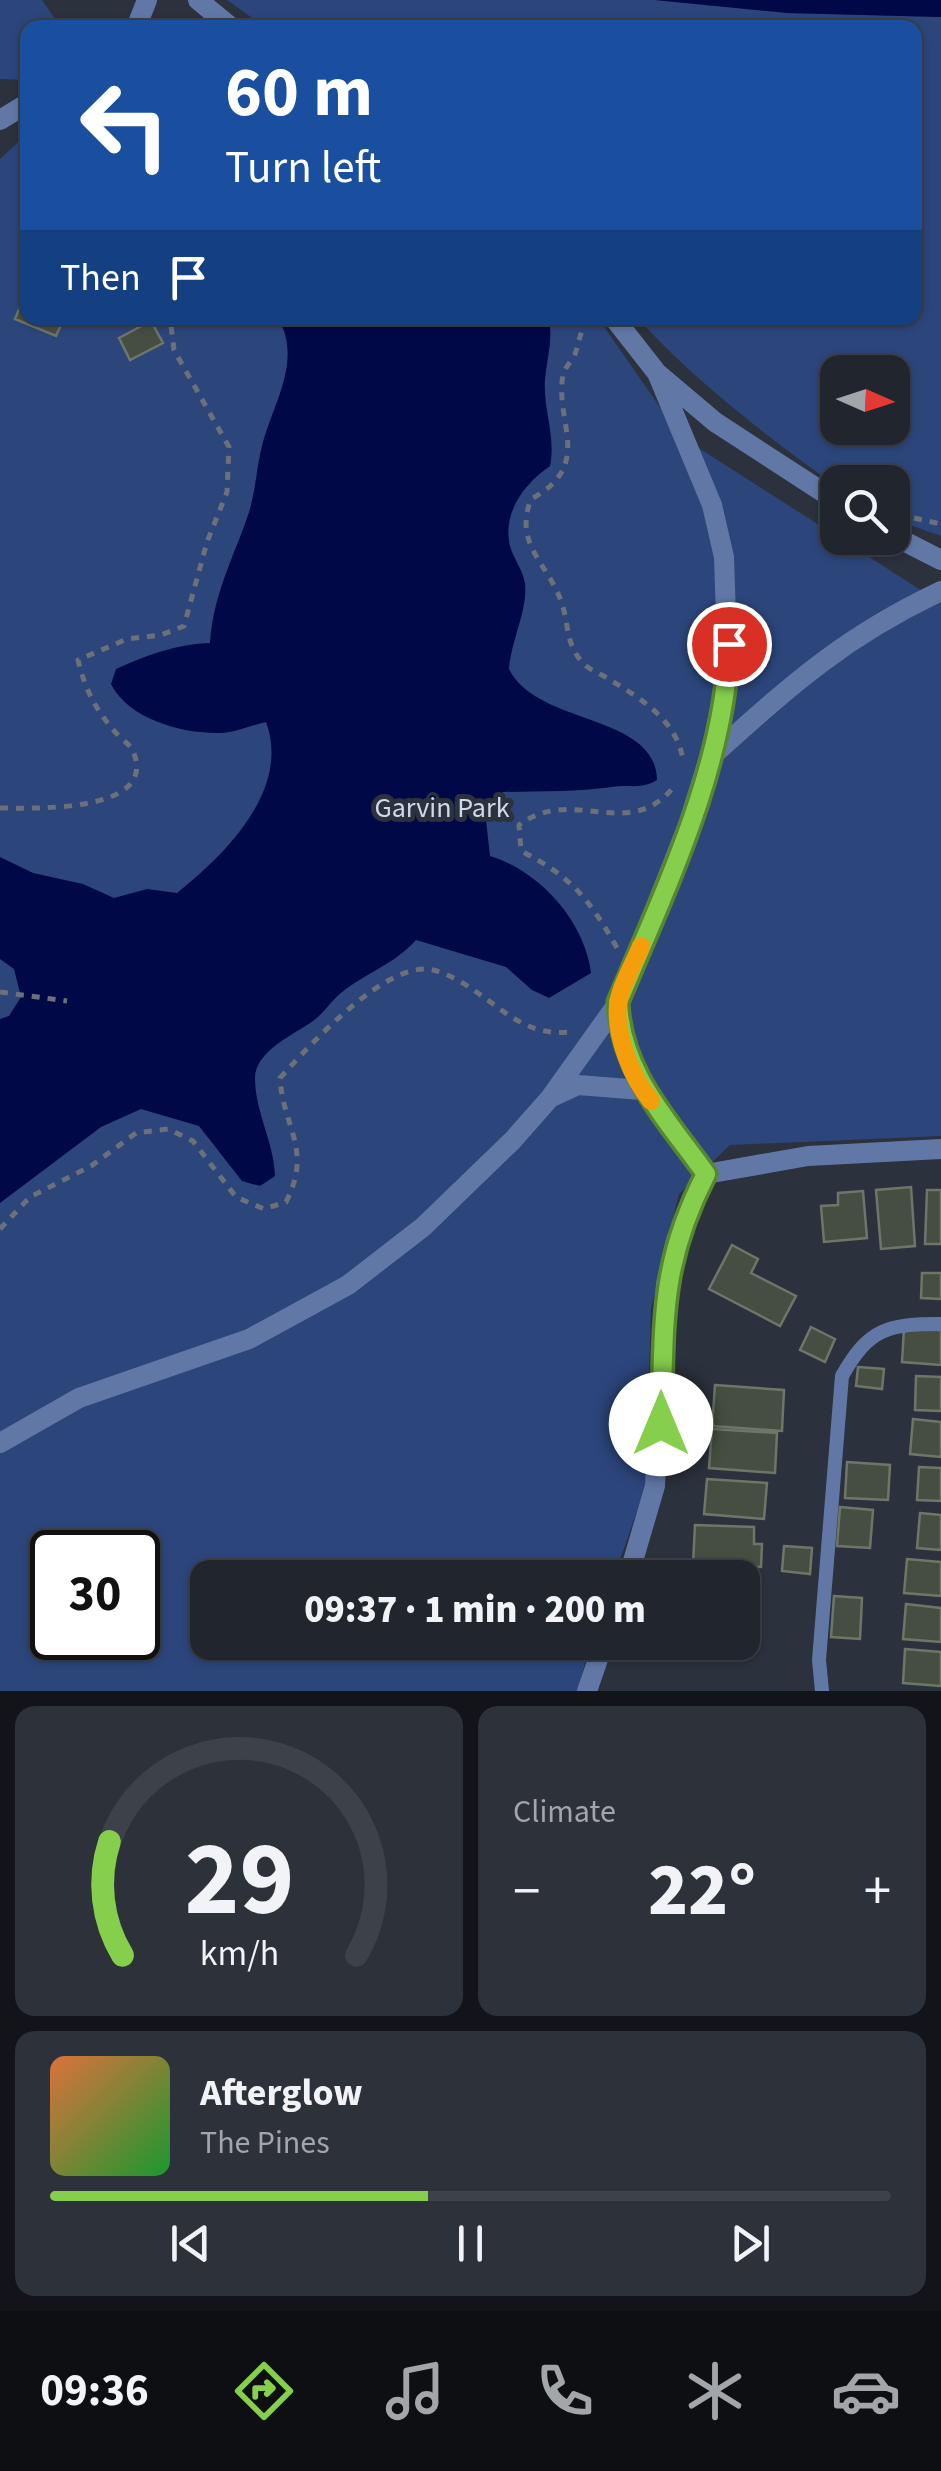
<!DOCTYPE html>
<meta charset="utf-8">
<style>
body{margin:0;font-family:"Source Sans 3",sans-serif;background:#2d313a;color:#f1f3f6;height:100vh;display:flex;flex-direction:column;font-size:38px;white-space:nowrap}
*{box-sizing:border-box;margin:0}
p{font-size:32px;color:#a2a5aa}
.icon{flex:none;width:55px;height:55px;fill:none;stroke:currentColor;stroke-width:2;stroke-linecap:round;stroke-linejoin:round}
.map{position:relative;height:1691px;overflow:hidden}
.drawer{display:flex;flex-direction:column;gap:15px;padding:15px;background:#121419;flex:1}
.drawer>*{flex:none}
.banner{position:absolute;left:20px;top:20px;width:902px;height:305px;border-radius:20px;box-shadow:0 2px 8px #0004,0 0 0 2px #3d424a;background:#1a4fa0;color:#fff;overflow:hidden}
.needle{width:65px;rotate:93deg}
.controls{position:absolute;left:820px;top:355px;display:grid;gap:20px}
.controls a{display:grid;place-items:center;width:90px;height:90px;border-radius:20px;background:#20252e;box-shadow:0 2px 8px #0004,0 0 0 2px #3d424a;font-size:50px}
.speed{position:absolute;left:30px;top:1530px;display:flex;gap:20px;font-size:50px;font-weight:700;text-align:center}
.speed>*{display:grid;place-content:center;width:130px;height:130px;border-radius:50%;background:#20252e;box-shadow:0 2px 8px #0004,0 0 0 2px #3d424a;line-height:1}
.speed .limit{border:5px solid #111;border-radius:15px;background:#fff;color:#111}
.pin{position:absolute;display:grid;place-items:center;width:85px;height:85px;color:#fff;margin:-42px;border:5px solid #fff;border-radius:50%;box-shadow:0 2px 10px #0007}
.me{position:absolute;width:110px;margin:-55px;rotate:0deg;stroke-linejoin:round;filter:drop-shadow(0 0 8px #0008)}
.turn{display:flex;align-items:center;gap:35px;height:210px;padding:0 40px;font-size:45px}
.turn .icon{width:130px;height:130px;stroke-width:2.5}
.turn b{display:block;font-size:70px;line-height:85px}
.then{display:flex;align-items:center;height:95px;padding:0 40px;background:#0003;gap:20px;font-size:38px}
.big{font-size:75px;font-weight:800;line-height:1.1}
.drawer .tile{flex:1;display:flex;flex-direction:column;justify-content:center;gap:15px;min-width:0;padding:0 35px;border-radius:20px;background:#2d313a}
.drawer .dial{align-items:center;gap:0}
.dial svg{height:260px;overflow:visible;fill:none;stroke:#3d424a;stroke-width:7;stroke-linecap:round;text-anchor:middle}
.dial text{fill:#f1f3f6;stroke:none}
.song{display:flex;align-items:center;gap:30px}
.cover{width:120px;height:120px;border-radius:15px;background:linear-gradient(135deg,hsl(20 70% 55%),hsl(130 70% 35%))}
.played{height:10px;border-radius:5px;background:linear-gradient(90deg,#86cf4c 45%,#3d424a 45%)}
.keys{display:flex;justify-content:space-around;direction:ltr}
.heat{display:flex;justify-content:space-between;align-items:center;font-size:55px;direction:ltr}
.drawer .tiles{flex:1;display:grid;gap:15px;grid-template-columns:1fr 1fr}
.tile:last-child{grid-column:span 2}
.trip{position:absolute;left:190px;top:1560px;width:570px;height:100px;border-radius:20px;background:#20252e;box-shadow:0 2px 8px #0004,0 0 0 2px #3d424a;font-weight:800;line-height:100px;text-align:center}
.tab-bar{display:flex;height:160px;justify-content:space-around;align-items:center;background:#0d0f12;color:#a2a5aa}
.tab-bar .icon{width:70px;height:70px}
.tab-bar .current{color:#86cf4c}
.tab-bar b{font-size:45px;color:#f1f3f6}
.map>svg:first-child{display:block}
.green{fill:#2c457b;fill-rule:evenodd}
.water{fill:#000847}
.building{fill:#464e41;stroke:#6d7668;stroke-width:2.5}
.lines{fill:none;stroke-linecap:round;stroke-linejoin:round}
.path{stroke:#6b717b;stroke-width:5;stroke-dasharray:8 8;stroke-linecap:butt}
.service{stroke:#6178a7;stroke-width:14}
.minor{stroke:#6178a7;stroke-width:20}
.route-casing{stroke:#578731;stroke-width:25}
.route{stroke:#86cf4c;stroke-width:18}
.slow{stroke:#f59e0b;stroke-width:18}
.labels{text-anchor:middle;dominant-baseline:central;stroke-width:10;stroke-linejoin:round;paint-order:stroke}
.park-label{font-size:28px;fill:#cfd9ec;stroke:#2b313d}
</style>
<div class="map">
<svg width="941" height="1691" viewBox="0 0 941 1691">
<rect width="100%" height="100%" fill="#2b313d"/>
<path class="green" d="M0,0H42L61,27L28,28L27,80L0,79Z
M227,0H655L787,13L941,17V536L893,519L892,482H838L837,486C778,446 684,372 638,318H915V28H266ZM838,372H892V428H838Z
M27,134L28,318H598L680,436L941,603V1136L730,1145L679,1194L651,1309L646,1485L614,1577L208,1578V1642L591,1643L577,1691H0V159ZM52,1552H138V1638H52Z"/>
<path class="water" d="M655,0H941V17L787,13Z
M278,318H549C553,341 547,357 545,380C543,410 556,435 550,466C525,483 502,512 510,546C513,558 523,570 525,583C528,610 511,641 509,669C537,726 656,713 657,780C641,790 630,784 612,787C575,792 541,791 503,792L486,820L490,856C540,871 585,922 591,973L549,998L532,990L506,967L416,940C395,964 365,973 341,993C331,1001 324,1013 313,1021C295,1034 255,1051 255,1078C255,1112 274,1142 275,1176L260,1186L242,1181L199,1126L141,1109L101,1127L0,1203V1019L9,1016L21,997L14,969L0,959V857L33,873L83,884L114,898L147,889L177,893C226,854 291,789 266,722C251,725 235,733 220,733C183,734 128,719 111,684L116,669C146,655 177,644 210,643C213,596 232,561 247,518C256,494 256,467 263,442C275,400 302,359 278,318Z"/>
<path class="building" d="M28,287V318H64L56,336L15,319Z
M151,321L163,343L130,360L119,338Z
M911,1187L915,1246L881,1249L876,1190Z
M927,1190H941V1244H925Z
M863,1191L867,1238L824,1242L821,1206L838,1205V1193Z
M732,1245L758,1259L751,1273L796,1296L780,1326L709,1289Z
M922,1273H941V1299L921,1298Z
M811,1327L835,1339L825,1362L800,1350Z
M904,1328L941,1330V1365L902,1362Z
M858,1367L884,1369L882,1389L856,1386Z
M916,1376L941,1377V1411L915,1410Z
M715,1385L784,1390L782,1431L712,1426Z
M913,1419L941,1422V1457L910,1454Z
M712,1429L777,1433L775,1473L709,1468Z
M847,1462L890,1465L888,1500L845,1498Z
M919,1467L941,1468V1501L917,1500Z
M707,1479L767,1483L764,1519L704,1514Z
M840,1507L873,1510L870,1548L837,1546Z
M920,1513L941,1515V1550L917,1548Z
M695,1525L754,1527V1544H762L761,1567L693,1564Z
M784,1546L812,1548L810,1574L782,1571Z
M907,1559L941,1562V1596L904,1593Z
M834,1596L862,1598L860,1639L831,1637Z
M906,1604L941,1608V1642L903,1639Z
M905,1649L941,1652V1686L903,1683Z"/>
<g class="lines">
<path class="path" d="M591,320C579,329 580,341 575,354C572,361 565,367 563,375C554,422 595,465 531,499C513,546 549,563 562,604C569,624 565,641 581,661C587,669 599,673 607,678C640,698 677,720 683,760
M914,518L941,524
M0,808C31,808 160,814 133,751C131,745 121,739 117,734C97,712 85,690 78,660L127,639L161,635L184,626L207,542L227,492L229,447L174,350L170,318
M617,948C590,900 571,876 521,851L519,825C574,784 630,845 676,784
M0,992L67,1001
M0,1229L30,1197L91,1166L136,1133L168,1129L193,1141L236,1197L264,1209L286,1202C313,1149 283,1128 280,1078C309,1046 387,959 433,970C446,973 464,983 475,991C507,1013 528,1036 570,1032"/>
<path class="service" d="M822,1691L819,1660L842,1376C869,1328 888,1324 941,1324"/>
<path class="minor" d="M198,0L232,28
M136,28L147,0
M0,120L28,103
M614,318L657,373L715,422L838,502
M892,535L941,560
M711,757C791,685 842,638 941,591
M618,1003C622,1073 667,1119 706,1174
M552,1097L578,1085L642,1090
M706,1174L808,1156L941,1149
M0,1443L79,1398L249,1339L348,1285L423,1227L513,1140L550,1098L618,1003L688,825L724,710L728,678L724,557L712,505L657,373
M628,1578L655,1486L666,1284L676,1240L706,1174
M587,1691L604,1642"/>
</g>
<g class="lines">
<defs>
<path id="route" d="M661,1424C665,1326 658,1267 706,1174C667,1119 621,1073 618,1002C665,889 725,768 729,644"/>
</defs>
<use href="#route" class="route-casing"/>
<use href="#route" class="route"/>
<path class="slow" d="M641,946C634,964 620,986 618,1005C615,1036 632,1078 651,1101"/>
</g>
<g class="labels">
<g class="park-label">
<text x="442" y="808">Garvin Park</text>
</g>
</g>
</svg>
<div class="controls">
<a><svg class="needle" viewBox="-14 -14 28 28"><path d="M0-13l5 13h-10z" fill="#e53935"/><path d="M0 13l5-13h-10z" fill="#a2a5aa"/></svg></a>
<a><svg class="icon" aria-label="search" viewBox="0 0 24 24"><circle cx="10" cy="10" r="6"/><path d="M15 15l6 6"/></svg></a>
</div>
<div class="speed"><div class="limit">30</div></div>
<div class="pin" style="left:729px;top:644px;background:#d93025"><svg class="icon" aria-label="arrive" viewBox="0 0 24 24"><path d="M6 21V4h12l-3 4 3 4H6"/></svg></div>
<svg class="me" style="left:661px;top:1424px" viewBox="-20 -20 40 40"><circle r="19" fill="#fff"/><path d="M0-13L10 11 0 6-10 11z" fill="#86cf4c"/></svg>
<div class="trip">09:37 · 1 min · 200 m</div>
<div class="banner">
<div class="turn"><svg class="icon" aria-label="left" viewBox="0 0 24 24"><path d="M17 20v-9H6M10 6l-5 5 5 5"/></svg><div><b>60 m</b>Turn left</div></div>
<div class="then">Then<svg class="icon" aria-label="arrive" viewBox="0 0 24 24"><path d="M6 21V4h12l-3 4 3 4H6"/></svg></div>
</div>
</div>
<section class="drawer">
<div class="tiles">
<div class="tile dial"><svg viewBox="0 0 100 80">
<path d="M14 69A42 42 0 1 1 86 69"/>
<path d="M14 69A42 42 0 0 1 10 34" stroke="#86cf4c"/>
<text x="50" y="56" font-size="32" font-weight="700">29</text>
<text x="50" y="72" font-size="11">km/h</text>
</svg></div>
<div class="tile"><p>Climate</p>
<div class="heat"><a>−</a><b class="big">22°</b><a>+</a></div>
</div>
<div class="tile">
<div class="song"><i class="cover"></i><div><b>Afterglow</b><p>The Pines</p></div></div>
<div class="played"></div>
<div class="keys"><svg class="icon" aria-label="previous" viewBox="0 0 24 24"><path d="M18 5L8 12l10 7zM5 5v14"/></svg><svg class="icon" aria-label="pause" viewBox="0 0 24 24"><path d="M8 5v14M16 5v14"/></svg><svg class="icon" aria-label="next" viewBox="0 0 24 24"><path d="M6 5l10 7-10 7zM19 5v14"/></svg></div>
</div>
</div>
</section>
<nav class="tab-bar">
<b>09:36</b>
<svg class="icon current" aria-label="directions" viewBox="0 0 24 24"><path d="M12 3l9 9-9 9-9-9zM9 14v-3h6M13 9l2 2-2 2"/></svg>
<svg class="icon" aria-label="music" viewBox="0 0 24 24"><path d="M9 18V5l10-2v13"/><circle cx="6" cy="18" r="3"/><circle cx="16" cy="16" r="3"/></svg>
<svg class="icon" aria-label="phone" viewBox="0 0 24 24"><path d="M5 4h4l2 5-3 2q2 4 5 5l2-3 5 2v4C11 20 4 13 5 4z"/></svg>
<svg class="icon" aria-label="climate" viewBox="0 0 24 24"><path d="M12 3v18M4 7l16 10M4 17L20 7"/></svg>
<svg class="icon" aria-label="car" viewBox="0 0 24 24"><path d="M5 17H2v-5l4-1 3-4h7l3 4 3 1v5h-3M9 17h6M6 11h13"/><circle cx="7" cy="17" r="2"/><circle cx="17" cy="17" r="2"/></svg>
</nav>
